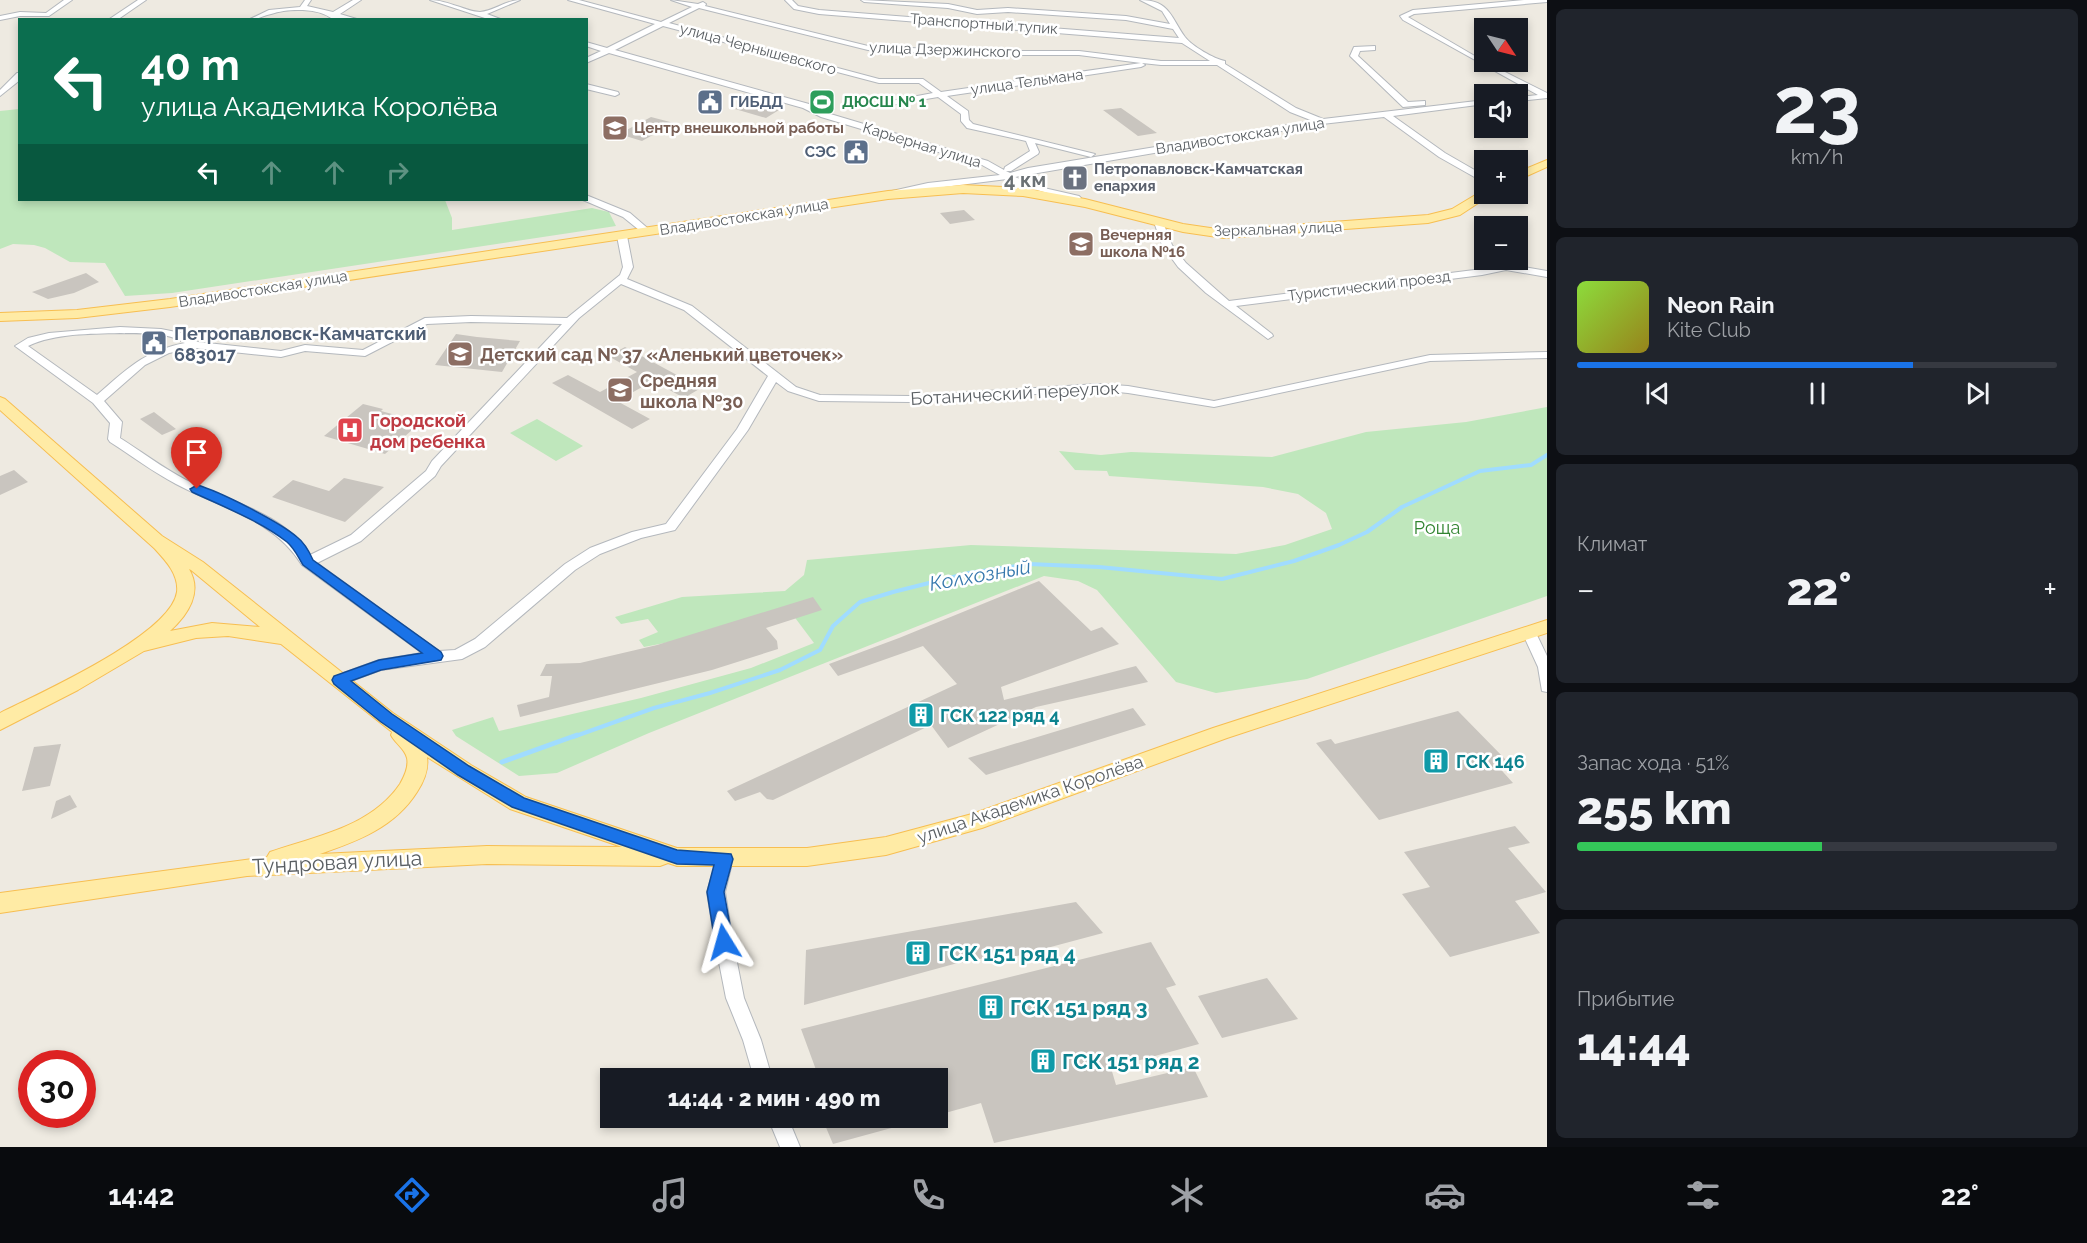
<!DOCTYPE html>
<html lang="ru">
<meta charset="utf-8">
<style>
body{margin:0;font-family:Raleway,sans-serif;background:#20242c;color:#f1f3f6;height:100vh;display:flex;flex-direction:column;font-size:22px;white-space:nowrap}
*{box-sizing:border-box;margin:0}
p{font-size:20px;color:#9ea1a6}
.icon{flex:none;width:33px;height:33px;fill:none;stroke:currentColor;stroke-width:2;stroke-linecap:round;stroke-linejoin:round}
.map{position:relative;flex:1;overflow:hidden}
.drawer{display:flex;flex-direction:column;gap:9px;padding:9px;background:#0d0f14;width:540px}
.drawer>*{flex:none}
.hud{position:absolute;left:18px;top:18px;width:570px;height:183px;border-radius:0px;box-shadow:0 3px 9px #0003;background:#0b6e4f;color:#fff;overflow:hidden}
.needle{width:39px;rotate:125deg}
.tools{position:absolute;left:1474px;top:18px;display:grid;gap:12px}
.tools a{display:grid;place-items:center;width:54px;height:54px;border-radius:0px;background:#171b24;box-shadow:0 3px 9px #0003;font-size:30px}
.speed{position:absolute;left:18px;top:1050px;display:flex;gap:12px;font-size:30px;font-weight:700;text-align:center}
.speed>*{display:grid;place-content:center;width:78px;height:78px;border-radius:50%;background:#171b24;box-shadow:0 3px 9px #0003;line-height:1}
.speed .limit{border:9px solid #d22;background:#fff;color:#111}
.pin{position:absolute;display:grid;place-items:center;width:51px;height:51px;color:#fff;margin:-62px -26px;border-radius:50% 50% 50% 0;rotate:-45deg;box-shadow:0 0 6px #0007}
.pin .icon{rotate:45deg}
.me{position:absolute;width:66px;margin:-33px;rotate:352deg;stroke-linejoin:round;filter:drop-shadow(0 0 4px #0008)}
.turn{display:flex;align-items:center;gap:21px;height:126px;padding:0 24px;font-size:27px}
.turn .icon{width:78px;height:78px;stroke-width:2.5}
.turn b{display:block;font-size:42px;line-height:51px}
.lanes{display:flex;align-items:center;height:57px;padding:0 24px;background:#0003;justify-content:center;gap:30px;direction:ltr}
.lanes .off{opacity:.35}
.big{font-size:45px;font-weight:800;line-height:1.1}
.drawer .tile{flex:1;display:flex;flex-direction:column;justify-content:center;gap:9px;min-width:0;padding:0 21px;border-radius:9px;background:#20242c}
.drawer .dial{align-items:center;gap:0}
.dial b{font-size:78px;line-height:1}
.song{display:flex;align-items:center;gap:18px}
.cover{width:72px;height:72px;border-radius:9px;background:linear-gradient(135deg,hsl(90 70% 55%),hsl(50 70% 35%))}
.played{height:6px;border-radius:3px;background:linear-gradient(90deg,#1a73e8 70%,#363941 70%)}
.keys{display:flex;justify-content:space-around;direction:ltr}
.heat{display:flex;justify-content:space-between;align-items:center;font-size:33px;direction:ltr}
.charge{height:9px;border-radius:4px;background:linear-gradient(90deg,#34c759 51%,#363941 0)}
.trip{position:absolute;left:600px;top:1068px;width:348px;height:60px;border-radius:0px;background:#171b24;box-shadow:0 3px 9px #0003;font-weight:800;line-height:60px;text-align:center}
.tabs{display:flex;height:96px;justify-content:space-around;align-items:center;background:#090b0e;color:#9ea1a6}
.tabs .icon{width:42px;height:42px}
.tabs .on{color:#1a73e8}
.tabs b{font-size:27px;color:#f1f3f6}
main{display:flex;flex:1;min-height:0}
.map>svg:first-child{display:block}
.green{fill:#bfe7bc}
.lines{fill:none;stroke-linecap:round;stroke-linejoin:round}
.stream-far1{stroke:#a0dcff;stroke-width:4}
.stream{stroke:#a0dcff;stroke-width:5}
.building{fill:#c9c5bf}
.minor-casing{stroke:#b4b8bd;stroke-width:2}
.major-casing{stroke:#f7be51;stroke-width:2}
.minor{fill:#fff;fill-rule:evenodd}
.major{fill:#ffeba5;fill-rule:evenodd}
.route{fill:#1a73e8;stroke:#114b97;stroke-width:1.5}
.labels{text-anchor:middle;dominant-baseline:central;stroke-width:5;stroke-linejoin:round;paint-order:stroke}
.far-street-label{font-size:15px;fill:#5a5f63;stroke:#fff}
.far-service-label{font-size:15px;font-weight:bold;fill:#4e5e75;stroke:#fff;text-anchor:start}
.far-leisure-label{font-size:15px;font-weight:bold;fill:#27864d;stroke:#fff;text-anchor:start}
.far-education-label{font-size:15px;font-weight:bold;fill:#785e54;stroke:#fff;text-anchor:start}
.far-worship-label{font-size:15px;font-weight:bold;fill:#5b616d;stroke:#fff;text-anchor:start}
.service-label{font-size:18px;font-weight:bold;fill:#4e5e75;stroke:#fff;text-anchor:start}
.education-label{font-size:18px;font-weight:bold;fill:#785e54;stroke:#fff;text-anchor:start}
.street-label{font-size:18px;fill:#5a5f63;stroke:#fff}
.health-label{font-size:18px;font-weight:bold;fill:#be3a42;stroke:#fff;text-anchor:start}
.park-label{font-size:18px;fill:#318430;stroke:#fff}
.culture-label{font-size:18px;font-weight:bold;fill:#0d838f;stroke:#fff;text-anchor:start}
.far-district-label{font-size:20px;font-weight:bold;fill:#6b7175;stroke:#fff}
.water-label{font-size:20px;font-style:italic;fill:#3678ad;stroke:#fff}
.near-street-label{font-size:21px;fill:#5a5f63;stroke:#fff}
.near-culture-label{font-size:21px;font-weight:bold;fill:#0d838f;stroke:#fff;text-anchor:start}
</style>
<main>
<div class="map">
<svg width="1547" height="1147" viewBox="0 0 1547 1147">
<rect width="100%" height="100%" fill="#eeeae1"/>
<path class="green" d="M19,109L20,200H445L452,218V230L592,208L609,212L616,226L172,293L125,296L105,263L70,262L45,248L34,245L13,244L0,249V111Z
M1547,407V596L1307,679L1216,693L1176,682L1097,590L1078,581L1044,576L649,733L557,773L519,776L456,736L452,730L493,717L499,731L641,698L751,668L814,643L787,607L675,641L644,647L639,640L658,632L648,619L621,624L615,617L682,597L785,591L804,575L807,560L971,545L1236,554L1285,545L1332,529L1326,513L1298,494L1263,487L1109,476L1107,471L1075,470L1059,451L1101,455L1131,452L1272,457L1366,432L1466,422Z
M537,419L583,446L556,461L510,433Z"/>
<g class="lines">
<path class="stream-far1" d="M573,737L654,708L710,693L780,670L820,650L833,626L860,602L893,592L969,573L1029,564L1099,567L1222,579L1294,561L1339,545L1367,532L1402,507L1480,471L1531,465L1547,455"/>
<path class="stream" d="M502,762L577,735"/>
</g>
<path class="building" d="M748,101L779,110L766,118L735,109Z
M1121,108L1157,133L1138,136L1103,110Z
M651,117L674,123L642,141L619,134Z
M964,210L975,220L950,224L940,213Z
M86,273L99,282L74,293L48,299L32,292Z
M456,334L477,337L520,341L502,372L435,365Z
M625,347L701,388L684,398L653,381L617,401L650,419L632,429L552,383L568,375L600,392L637,372L608,356Z
M363,404L383,409L381,411L421,422L385,454L324,436Z
M154,412L176,429L162,435L140,419Z
M14,470L28,482L0,495V476Z
M344,478L384,487L345,522L272,497L293,480L329,491Z
M1039,581L1091,631L1102,627L1119,644L1001,687L1004,700L1136,666L1148,682L1036,707L948,748L931,725L773,800L767,799L760,792L735,801L727,791L957,684L923,646L838,676L829,664L899,638Z
M813,597L822,610L766,628L777,641L778,649L712,670L520,717L517,705L549,697L552,676H540L546,664L580,663L657,645Z
M1133,708L1146,725L986,775L968,758Z
M1458,711L1506,760L1495,763L1513,783L1379,820L1316,743L1331,739L1335,744Z
M61,744L50,786L22,791L34,747Z
M70,795L77,807L51,819L56,801Z
M1515,826L1530,843L1508,848L1546,892L1515,901L1540,933L1450,957L1402,894L1430,887L1404,852Z
M1076,902L1103,933L1017,956H995L954,964L804,1005L806,950Z
M1151,942L1176,985L1166,988L1199,1044L1111,1068L1116,1085L1193,1067L1208,1097L994,1143L981,1103L938,1115V1078H848L847,1072L819,1078L801,1029Z
M1267,978L1298,1019L1222,1038L1198,996Z
M822,1118H917V1121L833,1144Z"/>
<g class="lines">
<defs>
<path id="minor" d="M64,0H72L49,16H20L0,20V16L20,12L46,13Z
M138,0H146L117,20H108Z
M305,0H311L307,6L333,12L353,0H361L340,14L360,20L331,18C318,8 288,8 271,14C262,16 257,20 248,20L269,10L300,7Z
M430,0C447,0 468,12 480,12C494,11 506,0 520,0L487,14L503,20H491Z
M568,0H579L661,22L692,7L671,0L698,4L703,2L706,4L705,6L868,46L975,51H1079L1161,61H1210L1182,43L819,14L794,9L785,0H792L798,6L819,10L1179,38L1173,29L1126,20L1008,12L977,14L948,8L864,2L861,0L948,4L977,10L1008,8L1126,16L1170,24L1162,11L1140,0C1170,0 1171,18 1185,37C1192,46 1214,59 1225,61V64L1296,108L1323,119L1485,100V104L1393,116L1445,153L1485,176V183L1439,157L1384,117L1322,124L1015,177L1044,188L1079,196L1081,198L1076,201L1023,186L1028,192L1020,194L1007,179L928,189L895,196L890,193L892,191L928,183L1000,175L982,165L821,117L803,108L609,53L586,63V58L601,51L586,46V42L607,48L655,24ZM699,8L868,50L975,55H1079L1141,63L941,92L923,79H879L669,23ZM663,26L879,83H919L933,93L891,101V105L938,97L961,114V121L967,128L1026,141L1030,151L1005,167L1004,170L988,161L827,113L809,104L615,50ZM1142,63L1161,65H1217L1290,112L1313,121L1028,168L1010,173L1006,171H1011L1038,154L1039,152L1035,143L1091,157L1095,154L973,124L969,120L968,111L947,96L1141,67L1145,65Z
M1524,0H1547V2L1414,14L1408,17L1485,62L1547,93V98L1518,101V97L1538,95L1403,20L1400,16L1413,10Z
M1375,46V50L1360,51L1358,56L1408,102L1425,101V105L1403,107L1350,56L1354,47Z
M17,73H20V80L0,96V90Z
M586,84L618,92L619,94L615,96L586,89Z
M586,195L630,213L652,232L644,234L623,217L583,200H586Z
M1156,220H1162L1172,245L1186,263L1229,301L1482,269L1506,264L1547,271V277L1506,270L1482,275L1236,306L1272,334L1273,336L1268,339L1206,293L1178,267L1162,245L1154,222Z
M622,233L627,236L633,267L627,279L692,306L796,387L820,395L910,396L1098,384L1128,386L1214,401L1430,355L1547,352V358L1430,361L1214,407L1128,393L1098,390L910,402L819,401L788,391L776,382L748,430L675,530L641,538L600,554L575,570L485,647L462,659L381,670L340,685L335,684L333,680L335,676L379,660L422,653L302,565C274,519 221,508 176,484C153,472 132,456 110,442L108,439L110,423L93,403L15,346L28,338L49,333L120,327L161,329L181,333L198,342L281,351L305,345L363,350L425,318L471,316L567,318L620,275L623,267L617,236ZM621,284L684,310L768,376L737,429L666,524L632,532L590,548L565,564L475,639L455,650L439,651L317,563L361,541L435,476L441,466L579,318ZM471,322L562,324L432,461L426,471L351,535L310,555C284,513 228,501 186,480C163,468 142,452 120,438L122,422L104,401L145,365L169,353L195,348L281,357L305,351L365,356L427,324ZM120,333C141,334 166,331 185,343C144,351 127,369 97,395L28,346C55,333 90,334 120,333Z
M1529,627L1534,629L1547,656V692L1542,691L1538,667L1522,632Z
M725,852L731,854L733,859L725,892L733,942L744,998L761,1040L772,1078H754L743,1040L726,998L715,942L707,892L717,859L719,854Z
M768,1118H788L800,1147H780Z"/>
<path id="major" d="M1547,160V167L1518,180V172Z
M963,185L1023,188L1085,199L1183,224L1224,230L1428,215L1452,209L1482,191L1492,194L1460,215L1428,223L1224,238L1183,232L1085,207L1023,196L963,193L888,199L170,307L77,318L0,321V313L77,310L170,299L888,191Z
M0,397L5,399L162,536L203,562L393,713L471,765L526,797L677,848H807L886,837L972,814L1213,728L1547,620V633L1227,738L982,828L886,855L807,866H677L668,863L660,866L487,864L247,876L0,913V893L267,857L270,852C316,836 371,827 400,784C404,777 409,767 407,758C405,749 395,743 391,735L392,732L281,644L228,636L196,638L144,651L78,690L0,730V713C38,694 171,635 177,592C179,574 165,560 154,548L0,410ZM189,569L191,570L260,627L212,623L170,631C188,615 203,592 189,569ZM427,757L510,809L622,847L487,846L320,854C358,841 395,827 417,792C424,781 429,770 427,757Z"/>
</defs>
<use href="#minor" class="minor-casing"/>
<use href="#major" class="major-casing"/>
<use href="#minor" class="minor"/>
<use href="#major" class="major"/>
</g>
<path class="route" d="M197,485C219,491 280,522 297,537C305,543 309,551 313,560L441,652L443,656L441,660L381,670L351,681L392,714L469,766L524,798L677,850L731,854L733,859L724,892L733,942L730,948L724,950L718,948L715,942L707,892L714,865L677,864L512,807L458,775L381,722L334,684L332,680L334,676L379,660L422,653L303,565C298,557 295,549 287,542C260,521 224,507 192,492L190,489Z"/>
<defs>
<symbol id="civic-square" viewBox="-11 -11 22 22"><rect x="-9" y="-9" width="18" height="18" rx="4" fill="#5c6f8a" stroke="#fff"/><path d="M-.6-6.5H3V-4.5H.6V-3L4-1V1h2V6H-6V1h2V-1L-.6-3ZM-1.2 2.5V6h2.4V2.5Z" fill="#fff"/></symbol>
<symbol id="stadium-square" viewBox="-11 -11 22 22"><rect x="-9" y="-9" width="18" height="18" rx="4" fill="#2e9e5b" stroke="#fff"/><path d="M0-5a6.5 5 0 1 0 0 10a6.5 5 0 1 0 0-10ZM-3.5-1.8h7v3.6h-7Z" fill="#fff"/></symbol>
<symbol id="school-square" viewBox="-11 -11 22 22"><rect x="-9" y="-9" width="18" height="18" rx="4" fill="#8d6e63" stroke="#fff"/><path d="M0-5L7-2L0 1L-7-2ZM-4 1L0 2.5L4 1V4Q0 6-4 4Z" fill="#fff"/></symbol>
<symbol id="church-square" viewBox="-11 -11 22 22"><rect x="-9" y="-9" width="18" height="18" rx="4" fill="#6b7280" stroke="#fff"/><path d="M-1.2-6h2.4v3.5h3.3v2.4h-3.3V6h-2.4V-.1h-3.3v-2.4h3.3Z" fill="#fff"/></symbol>
<symbol id="hospital-square" viewBox="-11 -11 22 22"><rect x="-9" y="-9" width="18" height="18" rx="4" fill="#e0444e" stroke="#fff"/><path d="M-5-5h3v3.5h4V-5h3V5h-3V1.5h-4V5h-3Z" fill="#fff"/></symbol>
<symbol id="building-square" viewBox="-11 -11 22 22"><rect x="-9" y="-9" width="18" height="18" rx="4" fill="#0f9aa8" stroke="#fff"/><path d="M-4-6H4V6H1V3H-1V6H-4ZM-2.5-4.3h1.7v1.8h-1.7ZM.8-4.3h1.7v1.8H.8ZM-2.5-1h1.7V.8h-1.7ZM.8-1h1.7V.8H.8Z" fill="#fff"/></symbol>
</defs>
<g fill-rule="evenodd">
<use href="#civic-square" x="695" y="87" width="30" height="30"/>
<use href="#stadium-square" x="807" y="87" width="30" height="30"/>
<use href="#school-square" x="600" y="113" width="30" height="30"/>
<use href="#civic-square" x="841" y="137" width="30" height="30"/>
<use href="#church-square" x="1060" y="163" width="30" height="30"/>
<use href="#school-square" x="1066" y="229" width="30" height="30"/>
<use href="#civic-square" x="139" y="328" width="30" height="30"/>
<use href="#school-square" x="445" y="339" width="30" height="30"/>
<use href="#school-square" x="605" y="375" width="30" height="30"/>
<use href="#hospital-square" x="335" y="415" width="30" height="30"/>
<use href="#building-square" x="906" y="700" width="30" height="30"/>
<use href="#building-square" x="1421" y="746" width="30" height="30"/>
<use href="#building-square" x="903" y="938" width="30" height="30"/>
<use href="#building-square" x="976" y="992" width="30" height="30"/>
<use href="#building-square" x="1028" y="1046" width="30" height="30"/>
</g>
<g class="labels">
<g class="far-street-label">
<text transform="translate(984 24) rotate(4)">Транспортный тупик</text>
<text transform="translate(758 49) rotate(15)">улица Чернышевского</text>
<text transform="translate(945 50) rotate(2)">улица Дзержинского</text>
<text transform="translate(1027 82) rotate(-8)">улица Тельмана</text>
<text transform="translate(1240 136) rotate(-9)">Владивостокская улица</text>
<text transform="translate(922 145) rotate(17)">Карьерная улица</text>
<text transform="translate(744 217) rotate(-9)">Владивостокская улица</text>
<text transform="translate(1278 229) rotate(-2)">Зеркальная улица</text>
<text transform="translate(1369 286) rotate(-7)">Туристический проезд</text>
<text transform="translate(263 289) rotate(-9)">Владивостокская улица</text>
</g>
<g class="far-service-label">
<text x="730" y="102">ГИБДД</text>
<text x="836" y="152" text-anchor="end">СЭС</text>
</g>
<g class="far-leisure-label">
<text x="842" y="102">ДЮСШ № 1</text>
</g>
<g class="far-education-label">
<text x="634" y="128">Центр внешкольной работы</text>
<text x="1100" y="235">Вечерняя<tspan x="1100" dy="17">школа №16</tspan></text>
</g>
<g class="far-worship-label">
<text x="1094" y="169">Петропавловск-Камчатская<tspan x="1094" dy="17">епархия</tspan></text>
</g>
<g class="service-label">
<text x="174" y="333">Петропавловск-Камчатский<tspan x="174" dy="21">683017</tspan></text>
</g>
<g class="education-label">
<text x="480" y="354">Детский сад № 37 «Аленький цветочек»</text>
<text x="640" y="380">Средняя<tspan x="640" dy="21">школа №30</tspan></text>
</g>
<g class="street-label">
<text transform="translate(1015 393) rotate(-3)">Ботанический переулок</text>
<text transform="translate(1030 799) rotate(-19)">улица Академика Королёва</text>
</g>
<g class="health-label">
<text x="370" y="420">Городской<tspan x="370" dy="21">дом ребенка</tspan></text>
</g>
<g class="park-label">
<text x="1437" y="527">Роща</text>
</g>
<g class="culture-label">
<text x="940" y="715">ГСК 122 ряд 4</text>
<text x="1456" y="761">ГСК 146</text>
</g>
<g class="far-district-label">
<text x="1025" y="180">4 км</text>
</g>
<g class="water-label">
<text transform="translate(980 575) rotate(-10)">Колхозный</text>
</g>
<g class="near-street-label">
<text transform="translate(337 862) rotate(-3)">Тундровая улица</text>
</g>
<g class="near-culture-label">
<text x="938" y="953">ГСК 151 ряд 4</text>
<text x="1010" y="1007">ГСК 151 ряд 3</text>
<text x="1062" y="1061">ГСК 151 ряд 2</text>
</g>
</g>
</svg>
<div class="tools">
<a><svg class="needle" viewBox="-14 -14 28 28"><path d="M0-13l5 13h-10z" fill="#e53935"/><path d="M0 13l5-13h-10z" fill="#9ea1a6"/></svg></a>
<a><svg class="icon" aria-label="sound" viewBox="0 0 24 24"><path d="M4 9h4l5-4v14l-5-4H4zM17 9q2 3 0 6"/></svg></a>
<a>+</a>
<a>−</a>
</div>
<div class="speed"><div class="limit">30</div></div>
<div class="pin" style="left:197px;top:489px;background:#d93025"><svg class="icon" aria-label="arrive" viewBox="0 0 24 24"><path d="M6 21V4h12l-3 4 3 4H6"/></svg></div>
<svg class="me" style="left:724px;top:942px" viewBox="-20 -20 40 40"><path d="M0-17L14 15 0 8-14 15z" fill="#1a73e8" stroke="#fff" stroke-width="4"/></svg>
<div class="trip">14:44 · 2 мин · 490 m</div>
<div class="hud">
<div class="turn"><svg class="icon" aria-label="left" viewBox="0 0 24 24"><path d="M17 20v-9H6M10 6l-5 5 5 5"/></svg><div><b>40 m</b>улица Академика Королёва</div></div>
<div class="lanes"><svg class="icon" aria-label="left" viewBox="0 0 24 24"><path d="M17 20v-9H6M10 6l-5 5 5 5"/></svg><svg class="icon off" aria-label="ahead" viewBox="0 0 24 24"><path d="M12 20V5M6 11l6-6 6 6"/></svg><svg class="icon off" aria-label="ahead" viewBox="0 0 24 24"><path d="M12 20V5M6 11l6-6 6 6"/></svg><svg class="icon off" aria-label="right" viewBox="0 0 24 24"><path d="M7 20v-9h11M14 6l5 5-5 5"/></svg></div>
</div>
</div>
<section class="drawer">
<div class="tile dial"><b>23</b><p>km/h</p></div>
<div class="tile">
<div class="song"><i class="cover"></i><div><b>Neon Rain</b><p>Kite Club</p></div></div>
<div class="played"></div>
<div class="keys"><svg class="icon" aria-label="previous" viewBox="0 0 24 24"><path d="M18 5L8 12l10 7zM5 5v14"/></svg><svg class="icon" aria-label="pause" viewBox="0 0 24 24"><path d="M8 5v14M16 5v14"/></svg><svg class="icon" aria-label="next" viewBox="0 0 24 24"><path d="M6 5l10 7-10 7zM19 5v14"/></svg></div>
</div>
<div class="tile"><p>Климат</p>
<div class="heat"><a>−</a><b class="big">22°</b><a>+</a></div>
</div>
<div class="tile"><p>Запас хода · 51%</p><b class="big">255 km</b><div class="charge"></div></div>
<div class="tile"><p>Прибытие</p><b class="big">14:44</b></div>
</section>
</main>
<nav class="tabs">
<b>14:42</b>
<svg class="icon on" aria-label="directions" viewBox="0 0 24 24"><path d="M12 3l9 9-9 9-9-9zM9 14v-3h6M13 9l2 2-2 2"/></svg>
<svg class="icon" aria-label="music" viewBox="0 0 24 24"><path d="M9 18V5l10-2v13"/><circle cx="6" cy="18" r="3"/><circle cx="16" cy="16" r="3"/></svg>
<svg class="icon" aria-label="phone" viewBox="0 0 24 24"><path d="M5 4h4l2 5-3 2q2 4 5 5l2-3 5 2v4C11 20 4 13 5 4z"/></svg>
<svg class="icon" aria-label="climate" viewBox="0 0 24 24"><path d="M12 3v18M4 7l16 10M4 17L20 7"/></svg>
<svg class="icon" aria-label="car" viewBox="0 0 24 24"><path d="M5 17H2v-5l4-1 3-4h7l3 4 3 1v5h-3M9 17h6M6 11h13"/><circle cx="7" cy="17" r="2"/><circle cx="17" cy="17" r="2"/></svg>
<svg class="icon" aria-label="filters" viewBox="0 0 24 24"><path d="M4 7h16M4 17h16"/><circle cx="9" cy="7" r="2"/><circle cx="15" cy="17" r="2"/></svg>
<b>22°</b>
</nav>
